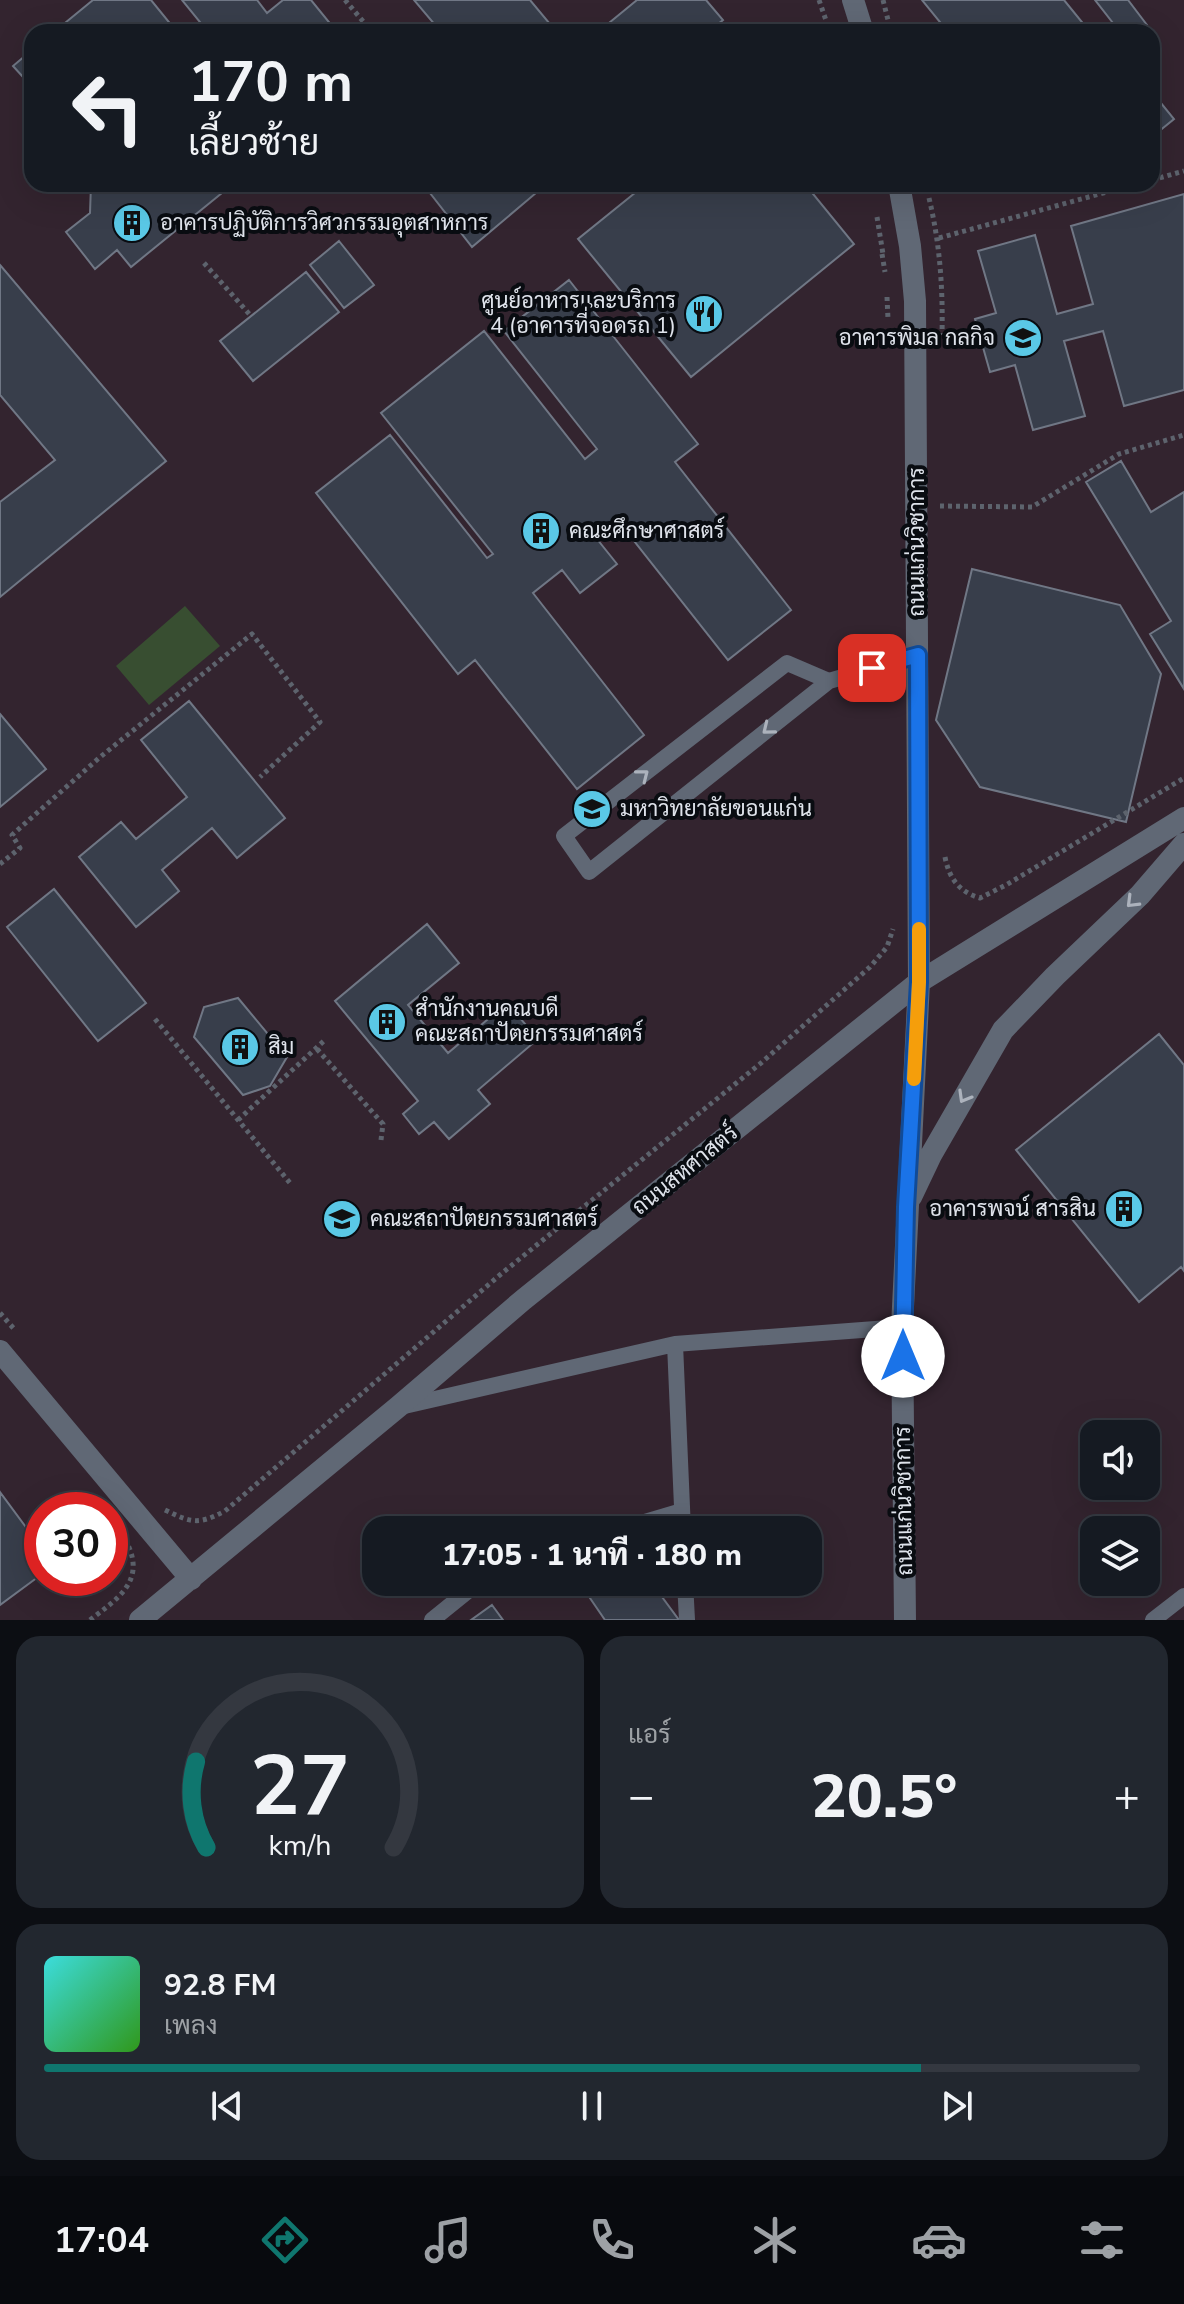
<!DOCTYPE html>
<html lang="th">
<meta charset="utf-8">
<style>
body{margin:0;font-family:"Nunito Sans",Sarabun,sans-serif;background:#22272f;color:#f1f3f6;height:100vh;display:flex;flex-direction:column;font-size:30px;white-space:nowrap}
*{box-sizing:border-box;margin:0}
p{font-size:26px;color:#9da1a5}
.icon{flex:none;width:44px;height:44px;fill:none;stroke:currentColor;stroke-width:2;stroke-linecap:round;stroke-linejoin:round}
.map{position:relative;height:1620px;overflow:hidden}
.sheet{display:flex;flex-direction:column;gap:16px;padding:16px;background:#0c0e13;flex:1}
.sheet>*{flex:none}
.hud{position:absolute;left:24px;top:24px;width:1136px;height:168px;border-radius:24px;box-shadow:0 8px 32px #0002,0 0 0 2px #343840;background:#151a22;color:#f1f3f6;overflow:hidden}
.controls{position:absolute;left:1080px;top:1420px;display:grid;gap:16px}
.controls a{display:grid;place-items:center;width:80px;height:80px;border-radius:16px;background:#151a22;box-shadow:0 8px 32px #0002,0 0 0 2px #343840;font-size:40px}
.speed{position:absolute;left:24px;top:1492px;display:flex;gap:16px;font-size:40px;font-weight:700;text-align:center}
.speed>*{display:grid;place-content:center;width:104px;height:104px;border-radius:50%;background:#151a22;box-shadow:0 8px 32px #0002,0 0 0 2px #343840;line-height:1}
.speed .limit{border:12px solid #d22;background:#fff;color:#111}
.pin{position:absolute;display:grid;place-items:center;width:68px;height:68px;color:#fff;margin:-34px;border-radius:16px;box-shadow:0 4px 12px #0006}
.me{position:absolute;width:88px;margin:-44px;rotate:0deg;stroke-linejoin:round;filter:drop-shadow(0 0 6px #0008)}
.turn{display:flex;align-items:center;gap:28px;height:168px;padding:0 32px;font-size:36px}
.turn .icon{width:104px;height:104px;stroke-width:2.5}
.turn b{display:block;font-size:56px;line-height:68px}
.big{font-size:60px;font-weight:800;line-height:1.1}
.sheet .tile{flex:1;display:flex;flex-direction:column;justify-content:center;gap:12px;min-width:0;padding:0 28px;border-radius:24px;background:#22272f}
.sheet .dial{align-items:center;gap:0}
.dial svg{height:208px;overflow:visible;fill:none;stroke:#343840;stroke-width:7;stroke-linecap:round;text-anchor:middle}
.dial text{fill:#f1f3f6;stroke:none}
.song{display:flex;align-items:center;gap:24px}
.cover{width:96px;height:96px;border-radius:12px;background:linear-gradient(135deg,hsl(180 70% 55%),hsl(110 70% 35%))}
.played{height:8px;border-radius:4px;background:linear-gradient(90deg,#0f766e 80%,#343840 80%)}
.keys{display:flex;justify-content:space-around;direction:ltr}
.heat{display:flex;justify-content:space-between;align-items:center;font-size:44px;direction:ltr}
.sheet .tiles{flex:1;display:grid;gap:16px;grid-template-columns:1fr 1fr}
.tile:last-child{grid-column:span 2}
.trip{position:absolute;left:362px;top:1516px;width:460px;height:80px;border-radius:24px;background:#151a22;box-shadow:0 8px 32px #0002,0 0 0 2px #343840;font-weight:800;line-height:80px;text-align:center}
.tabs{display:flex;height:128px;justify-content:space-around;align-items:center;background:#080a0e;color:#9da1a5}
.tabs .icon{width:56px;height:56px}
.tabs .selected{color:#0f766e}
.tabs b{font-size:36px;color:#f1f3f6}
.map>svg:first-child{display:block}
.education{fill:#33242f;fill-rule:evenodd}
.green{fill:#384e31}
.building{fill:#383e4b;stroke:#707785;stroke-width:2}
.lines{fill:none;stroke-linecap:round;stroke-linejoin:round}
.path{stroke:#5d636d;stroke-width:5;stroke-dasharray:4 4;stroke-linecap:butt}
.service{stroke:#606875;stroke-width:16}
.minor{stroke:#606875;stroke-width:22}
.oneway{stroke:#acb2bc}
.route-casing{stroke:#114b97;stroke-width:20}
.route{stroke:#1a73e8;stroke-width:14}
.slow{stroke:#f59e0b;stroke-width:14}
.labels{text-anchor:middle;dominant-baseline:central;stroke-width:8;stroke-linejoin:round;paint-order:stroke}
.poi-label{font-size:22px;fill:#dfe3eb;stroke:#090c11;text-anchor:start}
.street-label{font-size:22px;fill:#dfe3eb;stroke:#090c11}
</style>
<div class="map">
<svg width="1184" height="1620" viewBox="0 0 1184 1620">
<rect width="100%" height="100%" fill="#1c222e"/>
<path class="education" d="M0,0H1184V1620H0ZM32,32H1152V184H32ZM1094,1434H1146V1486H1094ZM42,1510H110V1578H42ZM376,1530H808V1582H376ZM1094,1530H1146V1582H1094Z"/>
<path class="green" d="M185,606L220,646L149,705L116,666Z"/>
<path class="building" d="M93,0H151L177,32H54Z
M182,0H257L267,13L283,0H311L337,32H208Z
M414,0H530L555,30L441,32Z
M637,0H706L723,20L708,32H598Z
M922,0H1064L1090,32H948Z
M1095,0H1128L1147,25L1138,32H1120Z
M32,50V87L13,66Z
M1152,92L1174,119L1152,137Z
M91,184H233L131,267L117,250L95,269L66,232L90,213Z
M423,184H528L536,193L472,247Z
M646,184H805L854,244L691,377L578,239Z
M1184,194V390L1124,406L1103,331L1064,341L1085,416L1033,430L1015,365L990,372L975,319L996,313L978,251L1035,235L1057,314L1093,304L1071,226Z
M339,241L374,285L344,308L310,265Z
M0,265L166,461L0,597V502L55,460L0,395Z
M306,272L339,312L253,381L220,341Z
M569,280L698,444L675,462L791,610L728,660L619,522L597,539L617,564L580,593L562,570L533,593L644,735L577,789L475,660L458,674L316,493L390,435L487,558L493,554L381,413L484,331L585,459L597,449L504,331Z
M1121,461L1151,512L1184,492V689L1150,634L1171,621L1086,482Z
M972,569L1120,605L1161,674L1126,822L980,787L936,720Z
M189,701L285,818L237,858L212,828L162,870L179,891L136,927L79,857L121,822L136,839L187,797L141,740Z
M0,714L46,769L0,807Z
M54,889L146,1003L98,1041L7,927Z
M427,924L459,963L408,1005L448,1053L507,1003L538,1039L478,1090L490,1104L449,1139L434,1122L419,1134L403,1114L418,1101L335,1001Z
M238,998L287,1057L270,1086L243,1095L194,1037L204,1007Z
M1159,1034L1184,1065V1271L1181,1267L1139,1302L1016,1150Z
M0,1492L42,1549V1574L0,1605Z
M579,1582H651L679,1620H605Z
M492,1605L503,1620H471Z"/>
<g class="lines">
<path class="path" d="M345,0L372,32
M819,0L830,32
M883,0L891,32
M1152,180L1184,171
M929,198C940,244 943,288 942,335
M877,217L883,254
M939,238L1136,184
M882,254L885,272
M204,263L251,316
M887,297L888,319
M940,506L1032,507L1119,454L1184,435
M945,857C949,878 959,892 980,898L1006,885L1184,778
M0,864L20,848L12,835L99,758L252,634L320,722L260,777
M155,1019L290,1183
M317,1049L383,1124L381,1140
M238,1120L326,1039
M0,1313L15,1330
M165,1510C192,1523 198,1525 225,1511L501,1274L761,1063L870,967L887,947L893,929
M90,1620C117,1599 145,1582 128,1545"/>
<path class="service" d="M829,681L787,663L564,836L589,872L829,681L918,655
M675,1344L683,1530
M400,1407L675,1344L902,1327
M618,1530L682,1511
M685,1582L687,1620
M432,1620L479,1582
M1153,1620L1184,1596"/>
<path class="minor" d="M853,0L863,32
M899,184L910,246L915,301L919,982L902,1327L905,1620
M911,1197L931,1155L1003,1030L1055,976L1140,895L1184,844
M0,1351L191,1579
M140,1620L398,1407L523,1300L919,982L1184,818"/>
</g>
<defs><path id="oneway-chevron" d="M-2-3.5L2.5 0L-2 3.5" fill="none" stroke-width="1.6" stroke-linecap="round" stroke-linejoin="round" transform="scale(2)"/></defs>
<g class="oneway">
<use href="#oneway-chevron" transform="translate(768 729) rotate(141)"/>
<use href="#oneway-chevron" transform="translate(643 775) rotate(-38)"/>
<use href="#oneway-chevron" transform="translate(1132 902) rotate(135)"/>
<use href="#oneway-chevron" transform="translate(964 1097) rotate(120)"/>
</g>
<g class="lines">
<defs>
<path id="route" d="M872,668L918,655L919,982L906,1207L903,1356"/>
</defs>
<use href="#route" class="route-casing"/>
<use href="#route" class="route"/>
<path class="slow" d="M914,1079L919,982V929"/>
</g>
<defs>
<symbol id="building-disc" viewBox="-11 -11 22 22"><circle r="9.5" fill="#5ac8e6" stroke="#090c11"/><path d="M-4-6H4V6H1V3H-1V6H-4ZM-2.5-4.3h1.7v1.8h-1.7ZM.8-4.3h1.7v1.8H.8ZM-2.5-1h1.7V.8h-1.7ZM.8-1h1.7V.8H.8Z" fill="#111"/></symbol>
<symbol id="restaurant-disc" viewBox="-11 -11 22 22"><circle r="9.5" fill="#5ac8e6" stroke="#090c11"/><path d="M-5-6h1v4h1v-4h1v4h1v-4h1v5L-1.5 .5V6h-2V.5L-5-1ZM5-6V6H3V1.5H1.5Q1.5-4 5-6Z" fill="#111"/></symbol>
<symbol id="university-disc" viewBox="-11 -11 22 22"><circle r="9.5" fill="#5ac8e6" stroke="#090c11"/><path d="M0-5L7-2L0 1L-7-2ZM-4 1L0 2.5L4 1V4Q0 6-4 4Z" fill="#111"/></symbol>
</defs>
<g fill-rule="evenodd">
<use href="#building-disc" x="110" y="201" width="44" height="44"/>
<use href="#restaurant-disc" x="682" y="292" width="44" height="44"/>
<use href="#university-disc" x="1001" y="316" width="44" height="44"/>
<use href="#building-disc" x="519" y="509" width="44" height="44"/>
<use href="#university-disc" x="570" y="787" width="44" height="44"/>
<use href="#building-disc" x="365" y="1000" width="44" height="44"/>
<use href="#building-disc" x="218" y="1025" width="44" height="44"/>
<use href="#building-disc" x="1102" y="1187" width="44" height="44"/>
<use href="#university-disc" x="320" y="1197" width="44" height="44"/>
</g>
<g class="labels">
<g class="poi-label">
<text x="160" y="223">อาคารปฏิบัติการวิศวกรรมอุตสาหการ</text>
<text x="676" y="301" text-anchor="end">ศูนย์อาหารและบริการ<tspan x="676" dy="25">4 (อาคารที่จอดรถ 1)</tspan></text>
<text x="995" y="338" text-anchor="end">อาคารพิมล กลกิจ</text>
<text x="569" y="531">คณะศึกษาศาสตร์</text>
<text x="620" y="809">มหาวิทยาลัยขอนแก่น</text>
<text x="415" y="1009">สำนักงานคณบดี<tspan x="415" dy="25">คณะสถาปัตยกรรมศาสตร์</tspan></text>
<text x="268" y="1047">สิม</text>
<text x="1096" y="1209" text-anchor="end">อาคารพจน์ สารสิน</text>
<text x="370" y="1219">คณะสถาปัตยกรรมศาสตร์</text>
</g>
<g class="street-label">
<text transform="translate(917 542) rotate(-90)">ถนนแก่นวิชาการ</text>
<text transform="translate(685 1170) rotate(-39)">ถนนสหศาสตร์</text>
<text transform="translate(904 1501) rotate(-91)">ถนนแก่นวิชาการ</text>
</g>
</g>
</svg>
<div class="controls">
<a><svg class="icon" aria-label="sound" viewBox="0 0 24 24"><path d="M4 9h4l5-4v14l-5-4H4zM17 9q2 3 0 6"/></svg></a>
<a><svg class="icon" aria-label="layers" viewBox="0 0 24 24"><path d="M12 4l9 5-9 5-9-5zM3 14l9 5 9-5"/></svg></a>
</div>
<div class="speed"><div class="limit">30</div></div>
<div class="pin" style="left:872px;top:668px;background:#d93025"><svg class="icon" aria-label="arrive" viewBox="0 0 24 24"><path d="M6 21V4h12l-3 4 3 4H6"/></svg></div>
<svg class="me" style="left:903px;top:1356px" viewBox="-20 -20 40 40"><circle r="19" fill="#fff"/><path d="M0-13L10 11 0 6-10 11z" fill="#1a73e8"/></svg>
<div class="trip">17:05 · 1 นาที · 180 m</div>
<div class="hud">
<div class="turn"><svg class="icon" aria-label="left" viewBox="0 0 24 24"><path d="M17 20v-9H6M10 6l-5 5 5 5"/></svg><div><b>170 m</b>เลี้ยวซ้าย</div></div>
</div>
</div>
<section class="sheet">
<div class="tiles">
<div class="tile dial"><svg viewBox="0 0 100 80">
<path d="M14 69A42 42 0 1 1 86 69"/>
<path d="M14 69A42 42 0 0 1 10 36" stroke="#0f766e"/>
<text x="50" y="56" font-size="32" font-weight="700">27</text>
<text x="50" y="72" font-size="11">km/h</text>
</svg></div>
<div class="tile"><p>แอร์</p>
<div class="heat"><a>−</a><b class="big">20.5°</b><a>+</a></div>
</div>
<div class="tile">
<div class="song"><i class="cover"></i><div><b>92.8 FM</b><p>เพลง</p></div></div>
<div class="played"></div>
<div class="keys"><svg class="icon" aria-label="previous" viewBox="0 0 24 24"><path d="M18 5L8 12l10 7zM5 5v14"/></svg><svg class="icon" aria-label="pause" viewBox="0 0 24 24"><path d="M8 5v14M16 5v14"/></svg><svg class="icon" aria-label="next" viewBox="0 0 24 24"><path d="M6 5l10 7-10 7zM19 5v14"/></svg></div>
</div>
</div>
</section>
<nav class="tabs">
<b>17:04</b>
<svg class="icon selected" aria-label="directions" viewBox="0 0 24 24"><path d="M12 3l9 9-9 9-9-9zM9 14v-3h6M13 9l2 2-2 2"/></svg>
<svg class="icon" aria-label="music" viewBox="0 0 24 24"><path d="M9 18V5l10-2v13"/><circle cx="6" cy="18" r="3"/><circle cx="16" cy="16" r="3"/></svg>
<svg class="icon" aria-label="phone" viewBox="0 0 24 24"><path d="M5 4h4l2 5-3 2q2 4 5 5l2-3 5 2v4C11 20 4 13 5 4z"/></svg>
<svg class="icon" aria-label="climate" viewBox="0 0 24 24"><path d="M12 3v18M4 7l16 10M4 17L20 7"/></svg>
<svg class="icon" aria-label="car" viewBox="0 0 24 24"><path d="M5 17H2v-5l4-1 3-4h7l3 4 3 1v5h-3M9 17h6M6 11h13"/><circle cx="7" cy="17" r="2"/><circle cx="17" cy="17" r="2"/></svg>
<svg class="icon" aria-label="filters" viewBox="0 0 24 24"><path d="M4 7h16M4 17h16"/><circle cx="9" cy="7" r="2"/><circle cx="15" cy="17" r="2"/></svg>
</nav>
